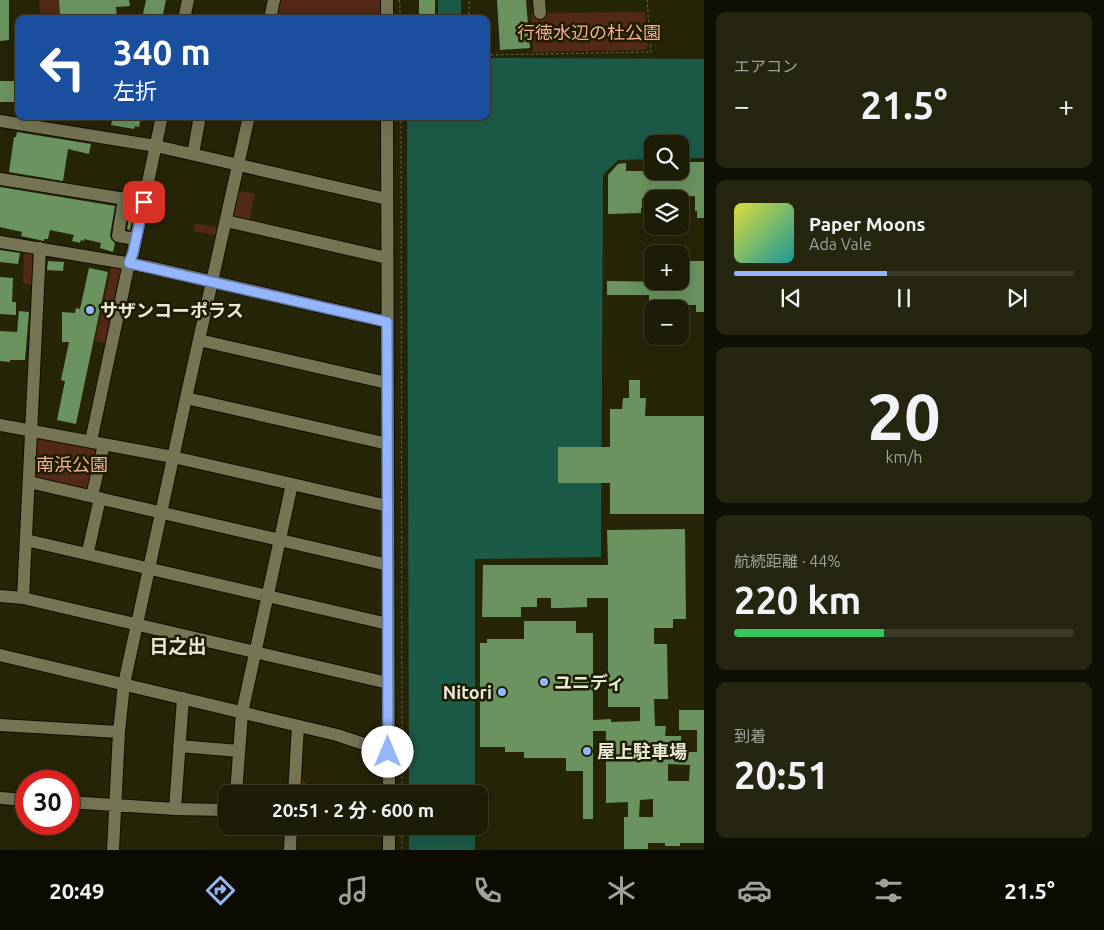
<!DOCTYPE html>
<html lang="ja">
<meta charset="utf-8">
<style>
body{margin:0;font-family:Ubuntu,"Noto Sans JP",sans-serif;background:#252510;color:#f1f3f6;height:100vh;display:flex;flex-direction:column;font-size:19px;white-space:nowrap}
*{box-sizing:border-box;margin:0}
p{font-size:16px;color:#a0a19b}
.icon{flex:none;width:28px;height:28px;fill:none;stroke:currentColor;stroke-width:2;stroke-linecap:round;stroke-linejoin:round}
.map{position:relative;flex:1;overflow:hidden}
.panel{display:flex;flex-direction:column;gap:12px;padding:12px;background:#100f03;width:400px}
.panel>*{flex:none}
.guide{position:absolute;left:15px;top:15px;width:475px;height:105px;border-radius:10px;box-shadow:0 5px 20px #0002,0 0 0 1px #3b3a28;background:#1a4fa0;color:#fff;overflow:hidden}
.buttons{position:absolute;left:644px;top:135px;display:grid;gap:10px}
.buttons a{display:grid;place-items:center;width:45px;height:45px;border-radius:10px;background:#1d1c06;box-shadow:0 5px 20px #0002,0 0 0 1px #3b3a28;font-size:25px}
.speed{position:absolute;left:15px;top:770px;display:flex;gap:10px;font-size:25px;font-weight:700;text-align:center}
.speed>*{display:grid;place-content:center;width:65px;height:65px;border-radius:50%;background:#1d1c06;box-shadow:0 5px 20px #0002,0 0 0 1px #3b3a28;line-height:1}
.speed .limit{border:8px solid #d22;background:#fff;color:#111}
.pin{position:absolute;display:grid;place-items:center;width:42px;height:42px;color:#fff;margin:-21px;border-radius:10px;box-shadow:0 2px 8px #0006}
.me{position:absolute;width:55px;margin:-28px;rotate:0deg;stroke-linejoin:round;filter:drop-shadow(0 0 4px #0008)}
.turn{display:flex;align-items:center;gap:18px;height:105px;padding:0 15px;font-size:22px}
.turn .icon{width:65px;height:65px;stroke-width:2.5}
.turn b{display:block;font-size:35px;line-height:42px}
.big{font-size:38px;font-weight:700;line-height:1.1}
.panel .card{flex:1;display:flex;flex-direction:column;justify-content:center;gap:8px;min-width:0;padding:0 18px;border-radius:10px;background:#252510}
.panel .dial{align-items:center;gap:0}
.dial b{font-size:65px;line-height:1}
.song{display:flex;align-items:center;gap:15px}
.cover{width:60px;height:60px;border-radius:8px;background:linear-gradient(135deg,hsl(60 70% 55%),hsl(180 70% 35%))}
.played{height:5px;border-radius:2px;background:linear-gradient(90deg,#95b6fd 45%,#3b3a28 45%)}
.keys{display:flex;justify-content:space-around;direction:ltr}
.heat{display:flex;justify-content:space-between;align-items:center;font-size:28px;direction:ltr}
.charge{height:8px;border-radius:4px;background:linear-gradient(90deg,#34c759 44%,#3b3a28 0)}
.trip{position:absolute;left:218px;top:785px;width:270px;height:50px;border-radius:10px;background:#1d1c06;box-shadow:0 5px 20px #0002,0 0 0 1px #3b3a28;font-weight:700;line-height:50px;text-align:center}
.tabs{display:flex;height:80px;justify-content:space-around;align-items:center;background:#0c0b02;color:#a0a19b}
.tabs .icon{width:35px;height:35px}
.tabs .selected{color:#95b6fd}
.tabs b{font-size:22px;color:#f1f3f6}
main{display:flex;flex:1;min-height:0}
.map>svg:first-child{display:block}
.green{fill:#522816}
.water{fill:#1c5a48}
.building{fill:#6b935f;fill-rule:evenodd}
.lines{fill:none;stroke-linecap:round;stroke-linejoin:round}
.minor-casing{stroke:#100e00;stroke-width:14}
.path{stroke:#6c6b52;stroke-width:1;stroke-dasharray:2.5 2.5;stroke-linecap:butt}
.minor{stroke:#757455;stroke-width:12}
.route-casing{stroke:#6176a4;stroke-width:12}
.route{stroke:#95b6fd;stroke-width:9}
.poi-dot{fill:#95b6fd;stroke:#1d1c01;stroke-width:2}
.labels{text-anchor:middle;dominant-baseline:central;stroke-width:5;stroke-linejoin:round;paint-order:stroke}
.park-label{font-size:18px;fill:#f6ae90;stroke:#1d1c01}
.poi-label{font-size:18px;font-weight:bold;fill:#e8e8d7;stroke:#1d1c01;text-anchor:start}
.neighbourhood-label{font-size:19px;font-weight:bold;fill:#e8e8d7;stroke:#1d1c01}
</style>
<main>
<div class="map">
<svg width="704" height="850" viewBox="0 0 704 850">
<rect width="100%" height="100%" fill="#272508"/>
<path class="green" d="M39,0H59L60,16H77V19H40Z
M277,0H381L380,19H273Z
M645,12L648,47L645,50L533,52L531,13Z
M235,190L255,194L249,222L231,219Z
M195,223L220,228L218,236L194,231Z
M24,251L32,252L35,255L34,284H26L23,282Z
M112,265L122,266L124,270L108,344L95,341Z
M37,436L97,446L89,491L36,479L33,476Z
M299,777L318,793V794H298Z
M270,826H288L287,834H270Z"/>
<path class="water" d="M438,0H461V19H438Z
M486,58L704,59V158L680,159V144H652V159L618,160L603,175L601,557L475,559V794H409L407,116H486Z
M409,826H475V850H409Z"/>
<path class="building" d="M0,0H9V40L0,41Z
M59,0H129L130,6L116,7L117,19H78L77,15L60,16Z
M146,0H166L162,19H142Z
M419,0H435V19H419Z
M497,0H526L530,48L500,50Z
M0,81H19V102H0Z
M113,116H141L139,127L135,126L134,129L111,125Z
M17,132L91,144L89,154L68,149L63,181L9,172L14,137H16Z
M687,162H704V218H697V211H695V196L642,198V208H641V213L608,214V175L618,164L626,163V171H680V170H687Z
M0,187L115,206L110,235L111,239L115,243L113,252L100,248L101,243L84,239V241L81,240L80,243L72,241L74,235L50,230L48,239H44V241L21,236L22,232L0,227Z
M131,208L134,209L130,230L127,229Z
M0,250L20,253L18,264L0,262Z
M48,261L64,262L63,271L47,270Z
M680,261H704V312H696V305H649V295H607V281L680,282Z
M89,268L108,272L76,424L57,420L65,381L61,380L69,342H62V312L75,313L76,308L80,309Z
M0,277L13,278L12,302H16V315L0,314Z
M19,311L29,312L25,360H10V362L0,361V331L17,332Z
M629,380H640V398H646L645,416H704V514H610V483H558V447H610V409H622L623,398H629Z
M685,529L686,619H673V628H654V644H667L668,699H654L655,726H666L665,736H681V752H697V730H679V710H704V843H680V846H665V843H648V849H624V817H628V802L606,803V731H593V819H583V771H566V758H524V752H505V747H480V643H487V639H524V621H576V633H593V720L611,719V722L640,721V707H608V598H587V607L559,608H551V598H537V607H521V617H482L483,565H608L607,530ZM668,764L690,765L689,781H668ZM653,799V817H639L640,800Z"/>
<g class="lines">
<defs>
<path id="minor" d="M539,0L540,13
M184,19L188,0
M270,19L274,0
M387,19V0
M387,116L389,794
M0,121L156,146L387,199
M193,154L200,116
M0,179L144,202
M124,198L118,236L136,239
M226,221L387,258
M0,242L150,267L387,322
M199,340L387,383
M186,398L388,444
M0,425L173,457L388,506
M91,441L129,263L133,253L162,116
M29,482L388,565
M92,496L104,444
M26,540L388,624
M89,547L100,498
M0,596L23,598L388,683
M23,598L40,248
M0,655L337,735L388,752
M0,725L119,732
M179,746L239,751
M236,794L242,713L292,484
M294,794L298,726
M0,798L26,800
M69,802L175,809L226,810
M175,809L183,698
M389,826V849
M113,850L119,732L124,684L186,398L249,116
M290,850L291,826"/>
</defs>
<use href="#minor" class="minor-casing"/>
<path class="path" d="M399,0L400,6V19
M469,19V0
M486,55L651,52L647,0
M401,116L402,794
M402,826V850"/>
<use href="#minor" class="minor"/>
</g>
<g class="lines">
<defs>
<path id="route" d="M144,202L133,253L129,263L387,322L388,752"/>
</defs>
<use href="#route" class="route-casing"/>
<use href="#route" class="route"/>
</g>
<g class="poi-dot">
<circle cx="90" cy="310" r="5"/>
<circle cx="544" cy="682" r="5"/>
<circle cx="502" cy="692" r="5"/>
<circle cx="587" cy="751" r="5"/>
</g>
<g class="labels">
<g class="park-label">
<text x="589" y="32">行徳水辺の杜公園</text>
<text x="72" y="464">南浜公園</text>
</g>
<g class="poi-label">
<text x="100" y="310">サザンコーポラス</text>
<text x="554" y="682">ユニディ</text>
<text x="492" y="692" text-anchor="end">Nitori</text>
<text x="597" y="751">屋上駐車場</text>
</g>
<g class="neighbourhood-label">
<text x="178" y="646">日之出</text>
</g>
</g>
</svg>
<div class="buttons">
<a><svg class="icon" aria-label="search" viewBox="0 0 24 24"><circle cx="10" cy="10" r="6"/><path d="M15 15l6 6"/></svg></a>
<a><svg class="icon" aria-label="layers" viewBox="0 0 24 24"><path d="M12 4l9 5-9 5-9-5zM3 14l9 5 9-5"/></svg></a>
<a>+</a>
<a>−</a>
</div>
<div class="speed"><div class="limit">30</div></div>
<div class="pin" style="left:144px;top:202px;background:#d93025"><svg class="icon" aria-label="arrive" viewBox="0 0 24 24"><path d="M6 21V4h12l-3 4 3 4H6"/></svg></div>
<svg class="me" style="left:388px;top:752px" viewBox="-20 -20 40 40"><circle r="19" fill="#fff"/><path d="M0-13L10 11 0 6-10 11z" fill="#95b6fd"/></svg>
<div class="trip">20:51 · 2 分 · 600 m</div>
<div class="guide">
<div class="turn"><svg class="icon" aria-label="left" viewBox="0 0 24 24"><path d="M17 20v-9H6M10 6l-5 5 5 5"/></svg><div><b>340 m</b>左折</div></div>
</div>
</div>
<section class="panel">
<div class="card"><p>エアコン</p>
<div class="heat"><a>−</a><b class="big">21.5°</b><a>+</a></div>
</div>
<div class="card">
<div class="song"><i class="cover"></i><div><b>Paper Moons</b><p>Ada Vale</p></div></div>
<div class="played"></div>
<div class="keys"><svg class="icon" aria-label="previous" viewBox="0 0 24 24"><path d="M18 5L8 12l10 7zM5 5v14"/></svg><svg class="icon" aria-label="pause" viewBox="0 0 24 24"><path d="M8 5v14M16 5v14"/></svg><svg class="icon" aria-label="next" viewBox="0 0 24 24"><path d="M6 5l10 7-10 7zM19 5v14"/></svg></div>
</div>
<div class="card dial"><b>20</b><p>km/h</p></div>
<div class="card"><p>航続距離 · 44%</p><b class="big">220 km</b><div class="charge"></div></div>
<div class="card"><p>到着</p><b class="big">20:51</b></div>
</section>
</main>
<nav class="tabs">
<b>20:49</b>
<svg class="icon selected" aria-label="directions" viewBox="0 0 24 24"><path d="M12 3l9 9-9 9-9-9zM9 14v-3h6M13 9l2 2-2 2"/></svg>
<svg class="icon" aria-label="music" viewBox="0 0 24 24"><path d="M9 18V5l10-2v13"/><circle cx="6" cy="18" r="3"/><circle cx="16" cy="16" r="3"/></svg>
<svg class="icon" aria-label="phone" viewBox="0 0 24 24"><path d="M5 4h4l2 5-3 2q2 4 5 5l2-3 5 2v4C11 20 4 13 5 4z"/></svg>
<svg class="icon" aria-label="climate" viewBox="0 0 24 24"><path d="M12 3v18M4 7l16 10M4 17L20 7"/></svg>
<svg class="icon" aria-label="car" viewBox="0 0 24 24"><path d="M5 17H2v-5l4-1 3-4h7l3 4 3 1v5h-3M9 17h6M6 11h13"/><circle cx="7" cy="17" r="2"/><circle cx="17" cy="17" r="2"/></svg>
<svg class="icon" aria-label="filters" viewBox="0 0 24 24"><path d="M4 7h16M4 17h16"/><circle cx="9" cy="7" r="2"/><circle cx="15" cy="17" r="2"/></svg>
<b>21.5°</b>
</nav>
